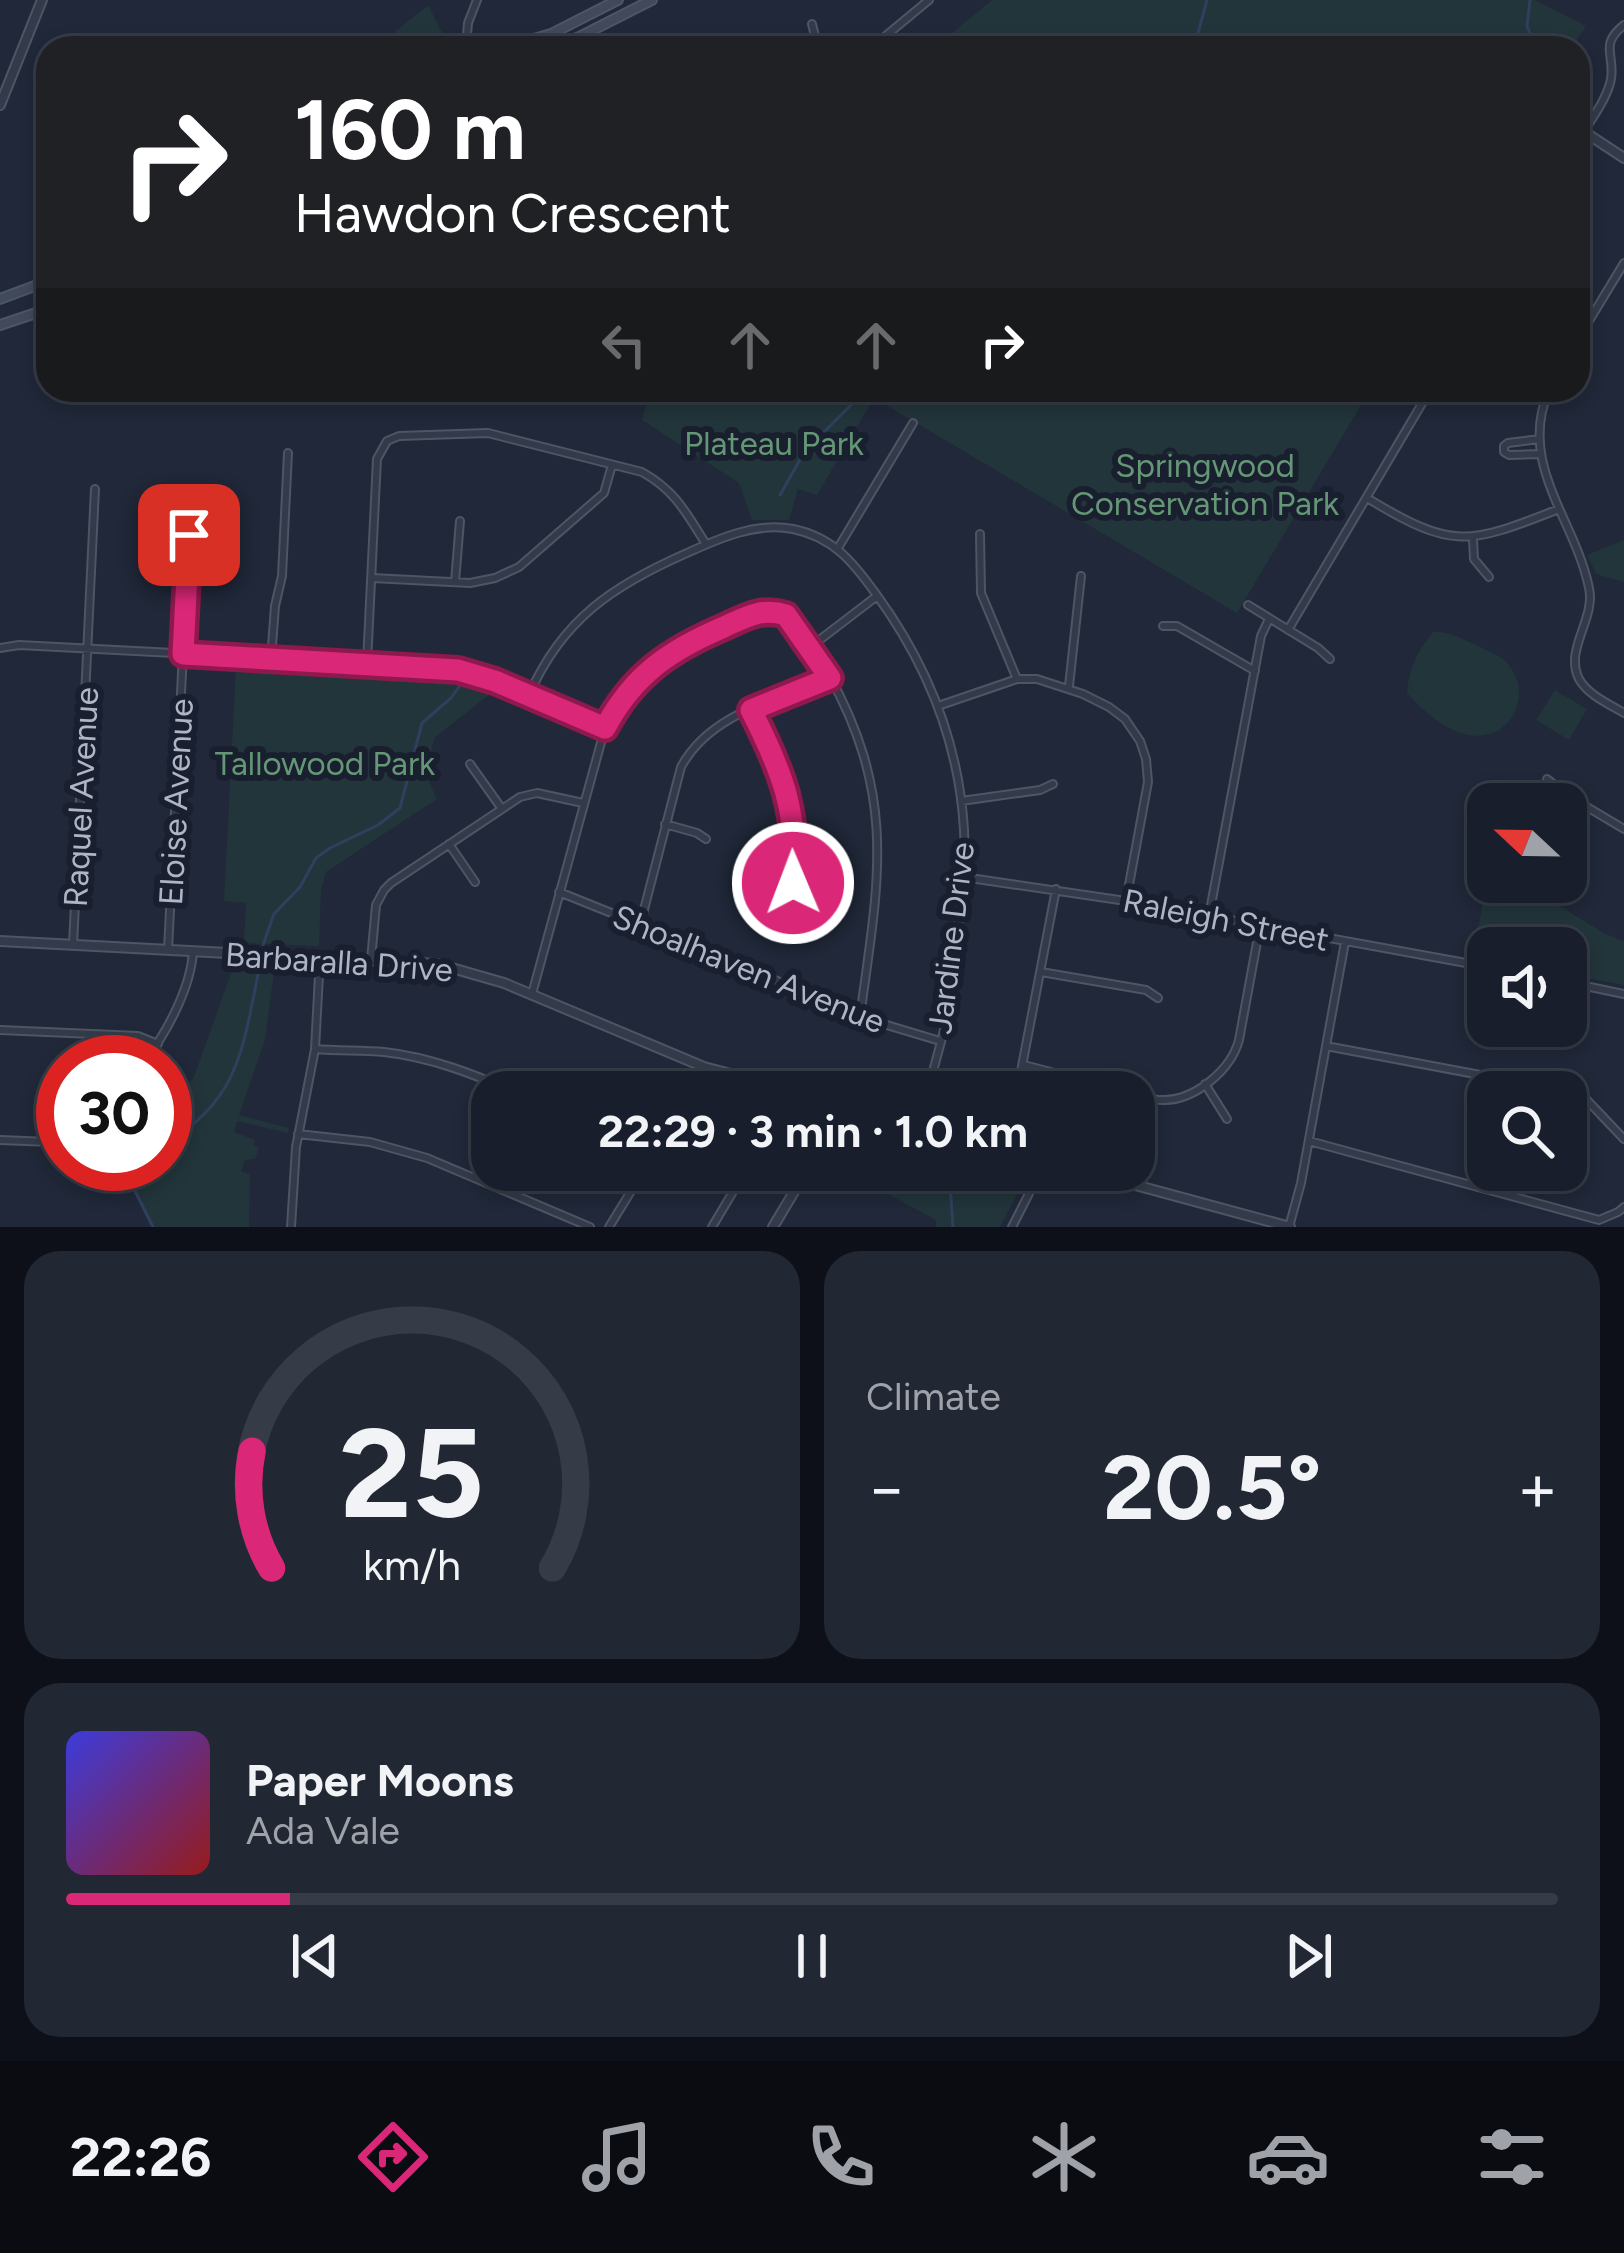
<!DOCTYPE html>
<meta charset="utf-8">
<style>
body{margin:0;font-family:Figtree,sans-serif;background:#212733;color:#f1f3f6;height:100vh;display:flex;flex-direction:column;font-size:45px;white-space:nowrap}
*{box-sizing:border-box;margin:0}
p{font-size:39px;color:#9fa2a9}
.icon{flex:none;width:66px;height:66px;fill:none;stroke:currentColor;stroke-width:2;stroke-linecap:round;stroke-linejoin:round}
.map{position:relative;height:1227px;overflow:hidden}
.sheet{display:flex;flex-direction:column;gap:24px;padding:24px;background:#0d1018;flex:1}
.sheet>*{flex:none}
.banner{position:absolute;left:36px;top:36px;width:1554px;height:366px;border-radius:36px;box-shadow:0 6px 18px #0003,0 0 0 3px #363c47;background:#202124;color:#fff;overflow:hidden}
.needle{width:78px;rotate:292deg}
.controls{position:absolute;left:1467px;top:783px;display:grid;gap:24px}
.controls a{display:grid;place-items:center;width:120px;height:120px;border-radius:24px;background:#181e2b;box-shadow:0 6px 18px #0003,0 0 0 3px #363c47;font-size:60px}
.speed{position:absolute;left:36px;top:1035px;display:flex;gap:24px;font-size:60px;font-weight:700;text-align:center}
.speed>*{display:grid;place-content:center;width:156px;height:156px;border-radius:50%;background:#181e2b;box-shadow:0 6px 18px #0003,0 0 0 3px #363c47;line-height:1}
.speed .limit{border:18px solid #d22;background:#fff;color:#111}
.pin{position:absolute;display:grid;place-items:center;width:102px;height:102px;color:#fff;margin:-51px;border-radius:24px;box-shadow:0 6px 18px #0006}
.me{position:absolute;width:132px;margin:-66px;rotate:359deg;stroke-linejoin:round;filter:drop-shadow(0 0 9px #0008)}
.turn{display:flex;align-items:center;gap:42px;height:252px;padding:0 60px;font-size:54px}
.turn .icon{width:156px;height:156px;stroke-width:2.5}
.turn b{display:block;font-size:84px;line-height:102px}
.lanes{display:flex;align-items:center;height:114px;padding:0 60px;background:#0003;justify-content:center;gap:60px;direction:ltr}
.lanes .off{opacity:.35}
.big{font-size:90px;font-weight:700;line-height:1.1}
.sheet .widget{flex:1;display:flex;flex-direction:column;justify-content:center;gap:18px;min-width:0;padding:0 42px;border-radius:36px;background:#212733}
.sheet .dial{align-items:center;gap:0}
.dial svg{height:312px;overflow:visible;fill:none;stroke:#363c47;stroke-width:7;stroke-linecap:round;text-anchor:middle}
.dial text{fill:#f1f3f6;stroke:none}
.song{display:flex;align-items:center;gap:36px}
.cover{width:144px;height:144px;border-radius:18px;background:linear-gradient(135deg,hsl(240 70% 55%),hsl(0 70% 35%))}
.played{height:12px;border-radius:6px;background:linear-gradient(90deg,#db2777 15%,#363c47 15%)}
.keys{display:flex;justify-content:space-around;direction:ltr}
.heat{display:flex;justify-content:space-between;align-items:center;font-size:66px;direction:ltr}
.sheet .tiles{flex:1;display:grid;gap:24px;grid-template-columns:1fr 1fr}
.widget:last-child{grid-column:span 2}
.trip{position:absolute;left:471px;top:1071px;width:684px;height:120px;border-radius:36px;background:#181e2b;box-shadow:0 6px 18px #0003,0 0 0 3px #363c47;font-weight:700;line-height:120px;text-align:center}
.tabs{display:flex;height:192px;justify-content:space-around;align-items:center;background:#0a0c11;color:#9fa2a9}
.tabs .icon{width:84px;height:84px}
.tabs .selected{color:#db2777}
.tabs b{font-size:54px;color:#f1f3f6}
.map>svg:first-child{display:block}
.green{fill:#22353a}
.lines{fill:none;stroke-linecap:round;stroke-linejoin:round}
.stream{stroke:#313f5f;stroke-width:3}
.minor-casing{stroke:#4e5564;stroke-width:10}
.tertiary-casing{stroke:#4e5564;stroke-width:12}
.secondary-casing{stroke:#4e5564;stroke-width:12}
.minor{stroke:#333a49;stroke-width:6}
.tertiary{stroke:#333a49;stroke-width:8}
.secondary{stroke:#41495c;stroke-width:8}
.route-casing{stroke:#8e194d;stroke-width:30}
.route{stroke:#db2777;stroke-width:21}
.labels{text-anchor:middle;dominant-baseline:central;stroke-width:12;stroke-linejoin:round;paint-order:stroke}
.park-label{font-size:33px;fill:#649775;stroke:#191f2e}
.street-label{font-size:33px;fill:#aeb5c6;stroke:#191f2e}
</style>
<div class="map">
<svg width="1624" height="1227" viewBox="0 0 1624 1227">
<rect width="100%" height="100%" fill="#202839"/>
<path class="green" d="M992,0H1534L1586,26L1572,48H934Z
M428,5L450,48H394L386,39Z
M650,390H1370L1237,613L874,398L817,495L798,489L789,520H752L739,483L642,420Z
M1624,540V582L1596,574L1587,555Z
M1433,632C1450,631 1462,639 1478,646C1486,650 1496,654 1503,659C1537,689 1513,743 1469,735C1443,730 1424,711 1407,693C1409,668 1417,652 1433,632Z
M236,666L449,675L494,691L435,737L425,773L437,799L326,872L321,891L319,946L244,943L246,903L224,901Z
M1555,690L1587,709L1569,740L1536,720Z
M1488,875V882H1521L1605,934L1624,941V985L1566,974V948H1488V959L1473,956Z
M275,964L265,1040L239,1115L289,1128L288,1133L237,1121L234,1132L255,1140L254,1146L259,1148L255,1159L245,1160L241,1171L250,1175L249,1227H152L121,1165L165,1164V1112L194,1077L234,965Z
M844,1170H1026L1027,1175L1000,1227H936V1220Z"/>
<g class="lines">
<path class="stream" d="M1530,0L1527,26L1536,48
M1194,48L1207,0
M780,495L805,451L866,390
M263,945L274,914L300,887L316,858L330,848L378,825L400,808L422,723L451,698L461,684
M165,1144C242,1099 243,1044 260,965
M141,1164L131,1183L153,1227
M949,1170L953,1227"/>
<defs>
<path id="minor" d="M812,24L818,48
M466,48L468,23L477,0
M871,48L929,0
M1578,141C1589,122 1607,100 1611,79C1615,54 1599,45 1624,25
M1578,339L1624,263
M1549,390C1517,464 1575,519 1589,588C1596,619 1564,649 1579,679C1588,695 1609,704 1624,713
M1539,439L1508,443L1504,446V452L1509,455L1540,454
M1367,498C1453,550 1467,545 1559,509
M980,534L981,593L1017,679
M1473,539L1474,559L1489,577
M838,548L913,423
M372,578L470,583L495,578L519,567L604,493L612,465
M455,582L460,521
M1248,605L1318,648L1330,659
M1163,626H1177L1255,671
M1288,630L1430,390
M0,648L19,645L441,667L495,681L605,728
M809,648L877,596
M271,659L275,606L282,576L288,453
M367,663L377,459L387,441L399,436L488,433L642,472C676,491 686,513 706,544
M1069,686L1081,576
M529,695C562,619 614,585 687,553C720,538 756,522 793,529C833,537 853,562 876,594C927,664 959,743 964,830C966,873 959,916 954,958C952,979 951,1001 946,1021C941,1045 933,1068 928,1092
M938,706L1017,679H1037L1083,694L1109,707L1125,719L1140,741L1146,759L1148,782L1126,901
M751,710C776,760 817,844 784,897
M470,764L502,809
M1547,779L1567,795L1624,829
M961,801L1040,790L1053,784
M665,824L697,833L706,839
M449,844L475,882
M963,877L1126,901L1488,967
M559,892L741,965L860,1017L940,1041
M1209,916L1261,636L1269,619
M640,925L681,767C710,713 776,700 830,678
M73,945L95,489
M168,950L191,495
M371,960L376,905L384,890L391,883L520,797L537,793L583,803
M1041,972L1146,990L1158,998
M1566,982L1624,994
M532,994L605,728L621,698L660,661L688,642L762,610L786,615C800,635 817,654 829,675C898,800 878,883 860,1017
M0,1030L138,1036L158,1044
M1326,1046L1571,1092L1584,1097L1624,1139
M316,1049C338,1051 361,1050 384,1052C430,1057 473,1074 515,1092
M144,1062C166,1034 191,988 193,951
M1024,1065L1127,1092
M1205,1084L1227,1119
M690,1092L704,1067
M1017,1092L1056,889
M1134,1094C1143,1096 1155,1101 1164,1100C1195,1100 1231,1070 1239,1040L1260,926
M298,1134L370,1142L427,1158L590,1227
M0,1140L50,1142
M1309,1141L1599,1220L1618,1212L1624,1207
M291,1227L296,1147L315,1049L320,957
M609,1227L644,1170
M712,1227L746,1170
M1012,1227L1041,1170
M1289,1227L1301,1183L1345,942"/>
<path id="tertiary" d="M0,105L42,0
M1583,131L1624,158
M0,941L438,964L504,983L704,1067L800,1092
M1080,1170L1290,1227
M773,1227L807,1170"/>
<path id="secondary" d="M503,48L551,34L618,0
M550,48L579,37L652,0
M0,299L48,281
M0,325L48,309"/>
</defs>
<use href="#minor" class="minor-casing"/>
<use href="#tertiary" class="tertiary-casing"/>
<use href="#secondary" class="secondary-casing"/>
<use href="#minor" class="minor"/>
<use href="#tertiary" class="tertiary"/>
<use href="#secondary" class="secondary"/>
</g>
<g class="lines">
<defs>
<path id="route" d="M189,535L183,654L458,670L495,681L605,728C633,675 670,650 724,627C746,617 762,607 786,615L830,678L751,710C782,771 799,813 793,883"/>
</defs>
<use href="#route" class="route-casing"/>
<use href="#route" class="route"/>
</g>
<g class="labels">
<g class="park-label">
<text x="774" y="443">Plateau Park</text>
<text x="1205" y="465">Springwood<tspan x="1205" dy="38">Conservation Park</tspan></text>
<text x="325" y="763">Tallowood Park</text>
</g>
<g class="street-label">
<text transform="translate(81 797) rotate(-87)">Raquel Avenue</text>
<text transform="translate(176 802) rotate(-87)">Eloise Avenue</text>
<text transform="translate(1226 920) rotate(11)">Raleigh Street</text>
<text transform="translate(951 938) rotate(-83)">Jardine Drive</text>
<text transform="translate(339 962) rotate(4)">Barbaralla Drive</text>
<text transform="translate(749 969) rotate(22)">Shoalhaven Avenue</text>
</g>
</g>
</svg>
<div class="controls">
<a><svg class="needle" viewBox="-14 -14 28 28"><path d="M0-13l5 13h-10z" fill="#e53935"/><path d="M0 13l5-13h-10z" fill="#9fa2a9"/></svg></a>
<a><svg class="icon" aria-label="sound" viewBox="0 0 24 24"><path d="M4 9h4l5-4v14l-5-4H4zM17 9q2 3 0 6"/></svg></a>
<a><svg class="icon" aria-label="search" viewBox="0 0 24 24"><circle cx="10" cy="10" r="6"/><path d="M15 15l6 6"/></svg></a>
</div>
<div class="speed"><div class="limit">30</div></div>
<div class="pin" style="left:189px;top:535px;background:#d93025"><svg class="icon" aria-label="arrive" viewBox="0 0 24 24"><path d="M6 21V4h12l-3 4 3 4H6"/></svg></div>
<svg class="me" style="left:793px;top:883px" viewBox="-20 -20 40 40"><circle r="17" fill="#db2777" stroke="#fff" stroke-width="3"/><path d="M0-11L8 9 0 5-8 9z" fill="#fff"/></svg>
<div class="trip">22:29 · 3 min · 1.0 km</div>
<div class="banner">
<div class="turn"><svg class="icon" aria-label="right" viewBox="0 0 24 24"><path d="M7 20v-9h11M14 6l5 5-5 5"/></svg><div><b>160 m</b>Hawdon Crescent</div></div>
<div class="lanes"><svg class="icon off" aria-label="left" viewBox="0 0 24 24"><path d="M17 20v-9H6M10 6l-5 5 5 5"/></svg><svg class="icon off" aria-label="ahead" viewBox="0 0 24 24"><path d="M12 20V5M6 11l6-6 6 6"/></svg><svg class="icon off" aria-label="ahead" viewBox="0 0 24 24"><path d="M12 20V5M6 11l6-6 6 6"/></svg><svg class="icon" aria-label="right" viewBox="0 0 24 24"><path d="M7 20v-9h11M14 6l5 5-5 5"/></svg></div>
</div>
</div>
<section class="sheet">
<div class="tiles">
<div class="widget dial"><svg viewBox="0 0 100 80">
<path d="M14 69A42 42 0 1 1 86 69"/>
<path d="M14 69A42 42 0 0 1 9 39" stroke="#db2777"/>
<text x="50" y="56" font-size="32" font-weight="700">25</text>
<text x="50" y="72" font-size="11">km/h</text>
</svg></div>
<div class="widget"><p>Climate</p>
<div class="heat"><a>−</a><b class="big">20.5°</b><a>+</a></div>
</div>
<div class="widget">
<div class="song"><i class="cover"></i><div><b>Paper Moons</b><p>Ada Vale</p></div></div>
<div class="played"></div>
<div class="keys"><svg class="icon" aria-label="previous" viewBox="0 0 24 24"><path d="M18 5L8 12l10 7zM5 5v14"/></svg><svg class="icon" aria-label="pause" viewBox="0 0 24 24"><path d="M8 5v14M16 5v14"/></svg><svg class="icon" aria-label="next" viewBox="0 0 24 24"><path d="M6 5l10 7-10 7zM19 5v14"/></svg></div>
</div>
</div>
</section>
<nav class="tabs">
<b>22:26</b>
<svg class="icon selected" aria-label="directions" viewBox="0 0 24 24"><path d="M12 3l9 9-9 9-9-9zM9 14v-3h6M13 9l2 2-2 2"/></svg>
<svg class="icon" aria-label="music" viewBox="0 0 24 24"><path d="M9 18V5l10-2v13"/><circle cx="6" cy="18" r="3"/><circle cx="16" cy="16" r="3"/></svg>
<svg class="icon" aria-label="phone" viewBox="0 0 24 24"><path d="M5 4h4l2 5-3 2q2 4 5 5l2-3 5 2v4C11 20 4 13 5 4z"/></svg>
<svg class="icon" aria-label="climate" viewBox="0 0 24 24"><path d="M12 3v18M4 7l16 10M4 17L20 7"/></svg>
<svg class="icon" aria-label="car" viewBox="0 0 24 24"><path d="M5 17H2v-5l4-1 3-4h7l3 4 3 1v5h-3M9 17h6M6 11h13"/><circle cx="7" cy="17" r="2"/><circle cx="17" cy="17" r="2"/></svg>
<svg class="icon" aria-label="filters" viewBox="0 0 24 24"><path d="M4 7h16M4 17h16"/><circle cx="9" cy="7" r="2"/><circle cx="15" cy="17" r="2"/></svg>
</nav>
